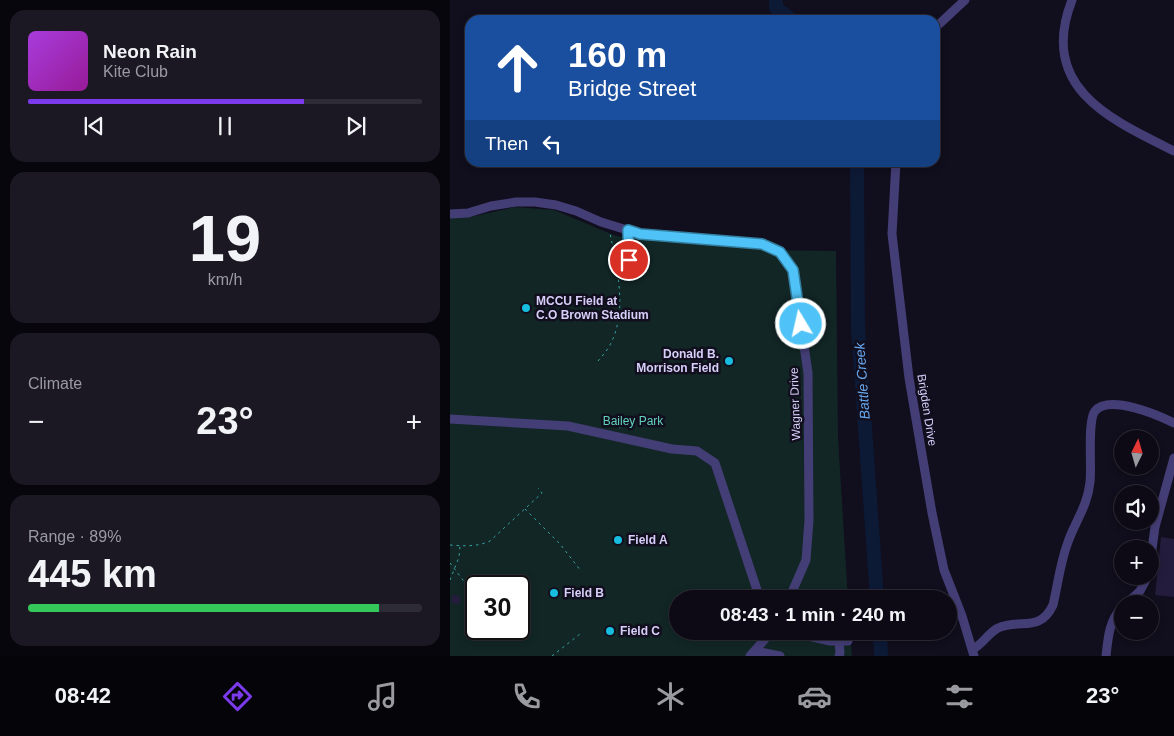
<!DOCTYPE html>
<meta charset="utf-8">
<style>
body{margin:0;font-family:Helvetica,sans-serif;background:#1b1823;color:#f1f3f6;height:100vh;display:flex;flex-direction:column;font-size:19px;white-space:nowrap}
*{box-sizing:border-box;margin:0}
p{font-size:16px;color:#9a9aa1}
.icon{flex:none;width:28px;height:28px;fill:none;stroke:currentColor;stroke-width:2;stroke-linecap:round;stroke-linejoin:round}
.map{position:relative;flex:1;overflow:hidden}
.details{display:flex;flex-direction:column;gap:10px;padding:10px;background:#07060c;width:450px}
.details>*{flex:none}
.guide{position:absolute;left:15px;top:15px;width:475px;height:152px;border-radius:15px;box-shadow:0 2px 8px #0003,0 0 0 1px #2d2b35;background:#1a4fa0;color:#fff;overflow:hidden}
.needle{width:32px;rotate:5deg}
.fabs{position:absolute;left:664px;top:430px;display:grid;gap:10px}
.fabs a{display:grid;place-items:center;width:45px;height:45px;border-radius:50%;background:#0d0a16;box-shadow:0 2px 8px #0003,0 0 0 1px #2d2b35;font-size:25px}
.speed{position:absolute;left:15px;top:575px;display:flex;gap:10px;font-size:25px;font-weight:700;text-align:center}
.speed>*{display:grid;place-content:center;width:65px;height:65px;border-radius:50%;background:#0d0a16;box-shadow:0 2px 8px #0003,0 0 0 1px #2d2b35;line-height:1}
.speed .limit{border:2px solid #111;border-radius:8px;background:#fff;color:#111}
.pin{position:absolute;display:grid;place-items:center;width:42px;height:42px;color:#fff;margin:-21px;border:2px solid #fff;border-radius:50%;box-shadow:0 1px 5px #0007}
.me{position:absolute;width:55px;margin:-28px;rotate:351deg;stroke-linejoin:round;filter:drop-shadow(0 0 4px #0008)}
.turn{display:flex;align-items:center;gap:18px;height:105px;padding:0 20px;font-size:22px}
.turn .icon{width:65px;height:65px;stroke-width:2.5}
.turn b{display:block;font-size:35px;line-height:42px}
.then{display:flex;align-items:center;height:48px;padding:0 20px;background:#0003;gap:10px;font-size:19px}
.big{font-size:38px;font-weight:700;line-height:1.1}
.details .tile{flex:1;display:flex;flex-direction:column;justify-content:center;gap:8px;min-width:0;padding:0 18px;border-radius:15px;background:#1b1823}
.details .dial{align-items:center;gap:0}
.dial b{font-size:65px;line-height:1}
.song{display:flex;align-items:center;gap:15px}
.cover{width:60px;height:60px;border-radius:8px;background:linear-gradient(135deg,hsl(280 70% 55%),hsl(300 70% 35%))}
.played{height:5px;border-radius:2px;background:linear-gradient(90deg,#7c3aed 70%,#2d2b35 70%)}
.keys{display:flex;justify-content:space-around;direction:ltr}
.heat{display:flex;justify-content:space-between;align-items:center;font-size:28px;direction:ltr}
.charge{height:8px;border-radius:4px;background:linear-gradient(90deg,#34c759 89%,#2d2b35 0)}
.trip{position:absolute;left:219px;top:590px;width:288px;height:50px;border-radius:25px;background:#0d0a16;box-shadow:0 2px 8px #0003,0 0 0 1px #2d2b35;font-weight:700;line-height:50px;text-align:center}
.tab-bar{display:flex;height:80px;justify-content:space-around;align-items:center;background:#050409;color:#9a9aa1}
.tab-bar .icon{width:35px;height:35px}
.tab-bar .active{color:#7c3aed}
.tab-bar b{font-size:22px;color:#f1f3f6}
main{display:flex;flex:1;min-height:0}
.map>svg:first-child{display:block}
.green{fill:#122626;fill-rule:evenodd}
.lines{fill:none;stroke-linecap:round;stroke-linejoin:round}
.river{stroke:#0d1a36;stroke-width:14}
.building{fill:#241c3c}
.path{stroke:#39a3a4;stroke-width:1;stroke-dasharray:2.5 4;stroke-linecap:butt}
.minor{stroke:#443e77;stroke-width:9}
.route-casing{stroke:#337fa1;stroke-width:12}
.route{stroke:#4fc3f7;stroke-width:9}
.poi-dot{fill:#17bdde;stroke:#110e1d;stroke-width:2}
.labels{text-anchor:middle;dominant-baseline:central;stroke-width:5;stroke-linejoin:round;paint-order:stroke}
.poi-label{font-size:12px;font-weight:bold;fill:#d7cffa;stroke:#110e1d;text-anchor:start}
.street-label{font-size:12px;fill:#d7cffa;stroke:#110e1d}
.park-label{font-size:12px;fill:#63d2bd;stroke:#110e1d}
.water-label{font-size:14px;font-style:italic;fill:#68a8ef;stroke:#110e1d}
</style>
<main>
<section class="details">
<div class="tile">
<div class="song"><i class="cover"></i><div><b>Neon Rain</b><p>Kite Club</p></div></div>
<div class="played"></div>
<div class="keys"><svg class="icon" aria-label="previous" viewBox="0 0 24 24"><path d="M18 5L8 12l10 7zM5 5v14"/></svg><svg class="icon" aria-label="pause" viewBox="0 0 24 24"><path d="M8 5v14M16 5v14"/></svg><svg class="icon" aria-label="next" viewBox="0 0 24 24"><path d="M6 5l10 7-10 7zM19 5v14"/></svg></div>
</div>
<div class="tile dial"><b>19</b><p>km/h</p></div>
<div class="tile"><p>Climate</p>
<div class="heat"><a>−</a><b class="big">23°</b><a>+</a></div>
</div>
<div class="tile"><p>Range · 89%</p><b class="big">445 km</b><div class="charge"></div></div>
</section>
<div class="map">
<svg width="724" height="656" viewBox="0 0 724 656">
<rect width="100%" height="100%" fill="#110e1d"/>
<path class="green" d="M65,207L104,210L166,236L312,250L386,251L388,438L398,599H228V631H400L402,656H0V218L25,216ZM26,586H69V629H26Z"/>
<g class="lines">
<path class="river" d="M326,0V8L342,20
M407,162L408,327L427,599
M430,631L431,656"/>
</g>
<path class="building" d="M711,537L724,539V597L705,595Z
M2,595L10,596V604L1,603Z"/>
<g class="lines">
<path class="path" d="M148,361C152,356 157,351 160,345C178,311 167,269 160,233
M169,428L193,414
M75,509L110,544L131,571
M0,545C14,546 27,547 40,541L92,493L88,488
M0,563L16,584V611L21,638
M0,580L9,557L10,546
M102,656L130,634"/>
<path class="minor" d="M622,0C588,87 659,119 724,151
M485,28L515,0
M446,162L442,234L459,378L482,513L494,570L512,616L524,656
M0,214L18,213L41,206L66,202H85L106,205L126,211L151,222L190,234L312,244L330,251L343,270L358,373L359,520L356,560L339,599
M178,230L179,276
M0,419L118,426L222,449L247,451L265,463L307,590L312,599
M700,564L705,527L724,458
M676,604L690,591L698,576
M337,631L380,641H398
M523,649C533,644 538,633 548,628C570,618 590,633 603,605C608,584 610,563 618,542C625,522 638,505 640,482C642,466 637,421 645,411C659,394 708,415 724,423
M305,651L330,656
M300,656L322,631
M389,656L390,653L389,641
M656,656C658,638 659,621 672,607"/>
</g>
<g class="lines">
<defs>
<path id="route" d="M179,260L178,230L190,234L312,244L330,252L343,270L351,324"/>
</defs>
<use href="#route" class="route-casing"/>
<use href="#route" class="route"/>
</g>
<g class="poi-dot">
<circle cx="76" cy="308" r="5"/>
<circle cx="279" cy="361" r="5"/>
<circle cx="168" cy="540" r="5"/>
<circle cx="104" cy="593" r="5"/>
<circle cx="160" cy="631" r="5"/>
</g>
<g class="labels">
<g class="poi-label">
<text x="86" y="301">MCCU Field at<tspan x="86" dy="14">C.O Brown Stadium</tspan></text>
<text x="269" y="354" text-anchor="end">Donald B.<tspan x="269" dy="14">Morrison Field</tspan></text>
<text x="178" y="540">Field A</text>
<text x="114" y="593">Field B</text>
<text x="170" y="631">Field C</text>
</g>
<g class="street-label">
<text transform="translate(345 404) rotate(-92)">Wagner Drive</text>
<text transform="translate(477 410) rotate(81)">Brigden Drive</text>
</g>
<g class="park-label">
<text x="183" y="421">Bailey Park</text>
</g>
<g class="water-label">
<text transform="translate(412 381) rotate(-94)">Battle Creek</text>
</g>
</g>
</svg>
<div class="fabs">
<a><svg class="needle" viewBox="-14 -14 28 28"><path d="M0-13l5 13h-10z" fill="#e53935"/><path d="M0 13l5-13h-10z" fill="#9a9aa1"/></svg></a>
<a><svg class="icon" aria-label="sound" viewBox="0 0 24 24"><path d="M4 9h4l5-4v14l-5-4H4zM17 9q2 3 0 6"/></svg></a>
<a>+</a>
<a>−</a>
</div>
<div class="speed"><div class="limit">30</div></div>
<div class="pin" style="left:179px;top:260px;background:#d93025"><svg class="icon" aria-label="arrive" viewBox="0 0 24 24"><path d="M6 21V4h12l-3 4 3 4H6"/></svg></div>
<svg class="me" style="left:351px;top:324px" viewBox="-20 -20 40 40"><circle r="17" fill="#4fc3f7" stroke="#fff" stroke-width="3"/><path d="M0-11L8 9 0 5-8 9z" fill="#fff"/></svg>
<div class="trip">08:43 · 1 min · 240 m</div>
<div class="guide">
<div class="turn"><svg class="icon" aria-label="ahead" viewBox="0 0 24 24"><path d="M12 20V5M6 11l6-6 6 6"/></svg><div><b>160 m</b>Bridge Street</div></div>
<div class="then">Then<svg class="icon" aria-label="left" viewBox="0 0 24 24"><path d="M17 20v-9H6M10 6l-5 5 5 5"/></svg></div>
</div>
</div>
</main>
<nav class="tab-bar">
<b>08:42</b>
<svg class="icon active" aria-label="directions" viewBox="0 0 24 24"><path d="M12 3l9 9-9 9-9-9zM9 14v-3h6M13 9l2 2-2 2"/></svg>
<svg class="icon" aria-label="music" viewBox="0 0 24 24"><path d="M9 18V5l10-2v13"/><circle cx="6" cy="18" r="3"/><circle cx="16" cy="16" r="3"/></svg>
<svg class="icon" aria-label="phone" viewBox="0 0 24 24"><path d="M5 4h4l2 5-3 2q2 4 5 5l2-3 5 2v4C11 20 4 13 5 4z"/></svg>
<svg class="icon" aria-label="climate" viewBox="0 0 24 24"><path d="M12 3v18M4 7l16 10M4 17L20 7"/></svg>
<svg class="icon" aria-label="car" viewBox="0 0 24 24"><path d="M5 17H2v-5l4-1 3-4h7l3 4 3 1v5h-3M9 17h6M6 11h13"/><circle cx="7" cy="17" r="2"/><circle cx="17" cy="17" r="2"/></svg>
<svg class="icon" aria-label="filters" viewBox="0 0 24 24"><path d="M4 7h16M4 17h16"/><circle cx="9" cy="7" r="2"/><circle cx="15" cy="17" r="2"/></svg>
<b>23°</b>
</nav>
